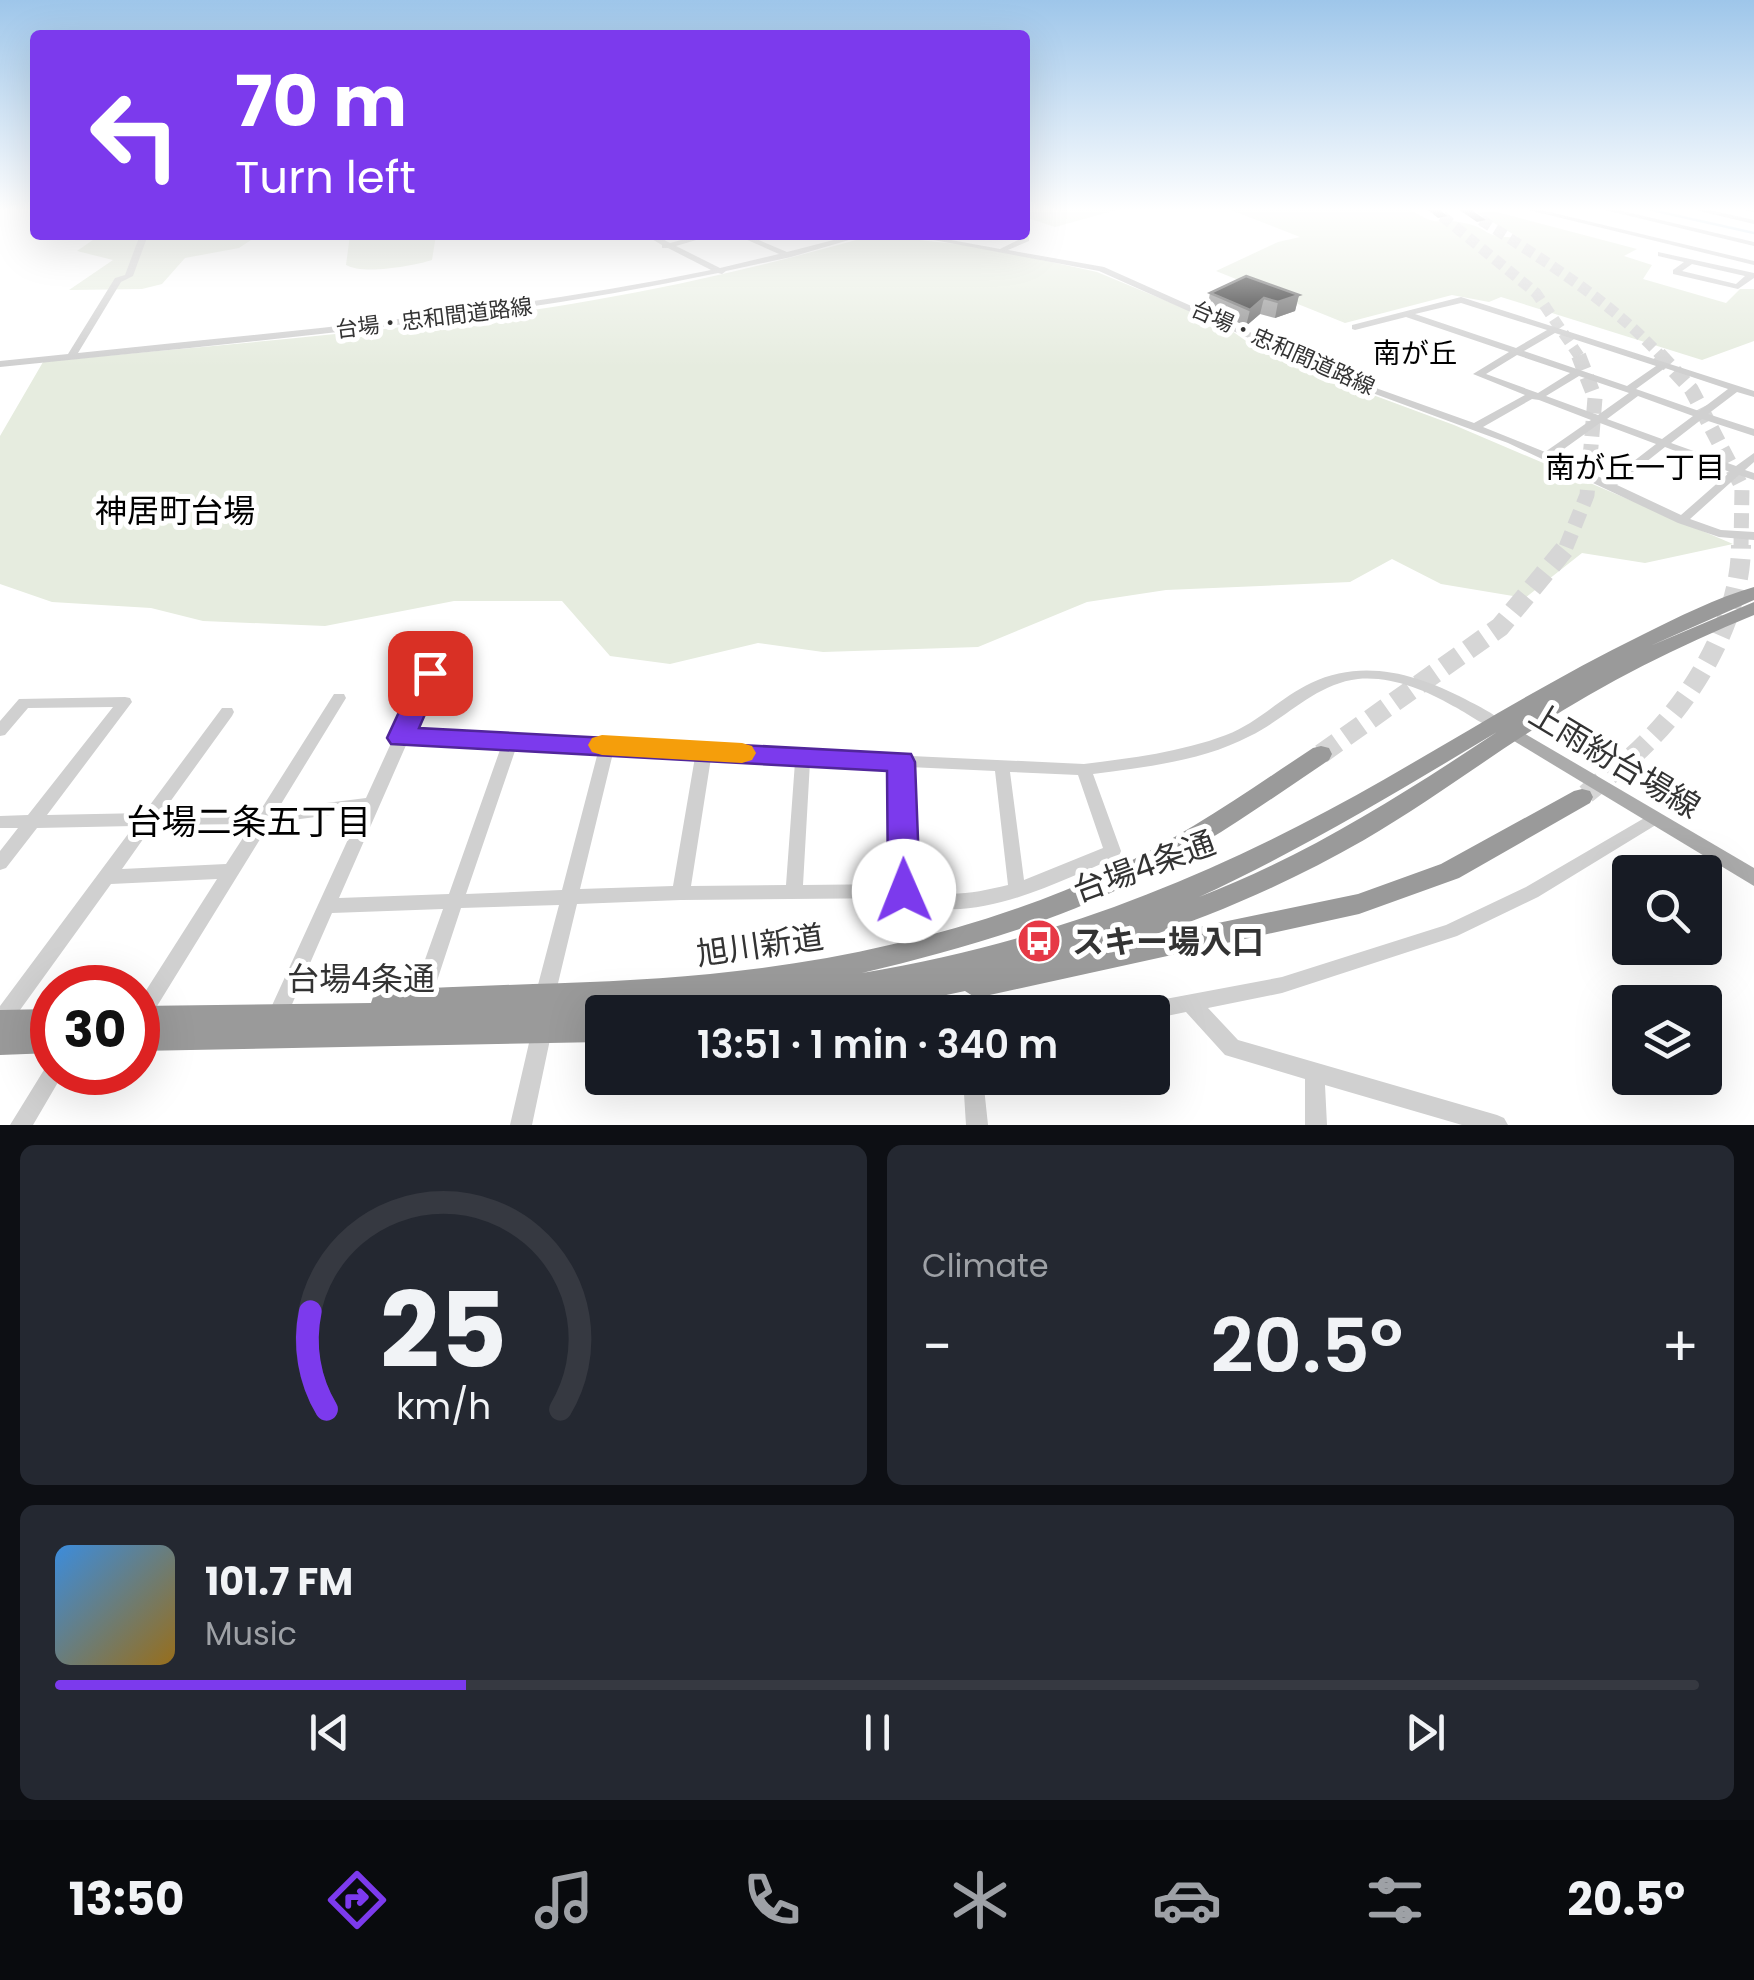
<!DOCTYPE html>
<meta charset="utf-8">
<style>
body{margin:0;font-family:Poppins,"Noto Sans JP",sans-serif;background:#242831;color:#f1f3f6;height:100vh;display:flex;flex-direction:column;font-size:38px;white-space:nowrap}
*{box-sizing:border-box;margin:0}
p{font-size:32px;color:#9ea1a6}
.icon{flex:none;width:55px;height:55px;fill:none;stroke:currentColor;stroke-width:2;stroke-linecap:round;stroke-linejoin:round}
.map{position:relative;height:1125px;overflow:hidden}
.sheet{display:flex;flex-direction:column;gap:20px;padding:20px;background:#0d0f14;flex:1}
.sheet>*{flex:none}
.top-card{position:absolute;left:30px;top:30px;width:1000px;height:210px;border-radius:10px;box-shadow:0 10px 40px #0002;background:#7c3aed;color:#fff;overflow:hidden}
.fabs{position:absolute;left:1612px;top:855px;display:grid;gap:20px}
.fabs a{display:grid;place-items:center;width:110px;height:110px;border-radius:10px;background:#171b24;box-shadow:0 10px 40px #0002;font-size:50px}
.speed{position:absolute;left:30px;top:965px;display:flex;gap:20px;font-size:50px;font-weight:700;text-align:center}
.speed>*{display:grid;place-content:center;width:130px;height:130px;border-radius:50%;background:#171b24;box-shadow:0 10px 40px #0002;line-height:1}
.speed .limit{border:15px solid #d22;background:#fff;color:#111}
.pin{position:absolute;display:grid;place-items:center;width:85px;height:85px;color:#fff;margin:-42px;border-radius:20px;box-shadow:0 5px 15px #0006}
.me{position:absolute;width:110px;margin:-55px;rotate:359deg;stroke-linejoin:round;filter:drop-shadow(0 0 8px #0008)}
.turn{display:flex;align-items:center;gap:35px;height:210px;padding:0 40px;font-size:45px}
.turn .icon{width:130px;height:130px;stroke-width:2.5}
.turn b{display:block;font-size:70px;line-height:85px}
.big{font-size:75px;font-weight:600;line-height:1.1}
.sheet .tile{flex:1;display:flex;flex-direction:column;justify-content:center;gap:15px;min-width:0;padding:0 35px;border-radius:15px;background:#242831}
.sheet .dial{align-items:center;gap:0}
.dial svg{height:260px;overflow:visible;fill:none;stroke:#363941;stroke-width:7;stroke-linecap:round;text-anchor:middle}
.dial text{fill:#f1f3f6;stroke:none}
.song{display:flex;align-items:center;gap:30px}
.cover{width:120px;height:120px;border-radius:15px;background:linear-gradient(135deg,hsl(210 70% 55%),hsl(40 70% 35%))}
.played{height:10px;border-radius:5px;background:linear-gradient(90deg,#7c3aed 25%,#363941 25%)}
.keys{display:flex;justify-content:space-around;direction:ltr}
.heat{display:flex;justify-content:space-between;align-items:center;font-size:55px;direction:ltr}
.sheet .tiles{flex:1;display:grid;gap:20px;grid-template-columns:1fr 1fr}
.tile:last-child{grid-column:span 2}
.trip{position:absolute;left:585px;top:995px;width:585px;height:100px;border-radius:10px;background:#171b24;box-shadow:0 10px 40px #0002;font-weight:600;line-height:100px;text-align:center}
.menu{display:flex;height:160px;justify-content:space-around;align-items:center;background:#090b0e;color:#9ea1a6}
.menu .icon{width:70px;height:70px}
.menu .on{color:#7c3aed}
.menu b{font-size:45px;color:#f1f3f6}
.map>svg:first-child{display:block}
.green{fill:#e6ecdf}
.lines{fill:none;stroke-linecap:round;stroke-linejoin:round}
.stream{stroke:#cfe2ee;stroke-width:2.5}
.highway-tunnel-far2{stroke:#d6d6d6;stroke-width:11;stroke-dasharray:11 6;stroke-linecap:butt}
.highway-tunnel-far1{stroke:#d6d6d6;stroke-width:15;stroke-dasharray:15 8;stroke-linecap:butt}
.highway-tunnel{stroke:#d6d6d6;stroke-width:20;stroke-dasharray:20 10;stroke-linecap:butt}
.minor{fill:#d0d0d0;fill-rule:evenodd}
.major{fill:#ababab;fill-rule:evenodd}
.highway{fill:#9a9a9a;fill-rule:evenodd}
.wall{fill:#8c8c8c}
.shaded-wall{fill:#5f5f5f}
.building{fill:#1a1a1a;stroke:#5f5f5f;stroke-width:2.5}
.route{fill:#7c3aed;stroke:#51269a;stroke-width:2.5}
.slow{fill:#f59e0b}
.labels{text-anchor:middle;dominant-baseline:central;stroke-width:10;stroke-linejoin:round;paint-order:stroke}
.far-street-label{font-size:22px;fill:#333;stroke:#fff}
.far-quarter-label{font-size:28px;fill:#000;stroke:#fff}
.neighbourhood-label{font-size:30px;fill:#000;stroke:#fff}
.quarter-label{font-size:32px;fill:#000;stroke:#fff}
.near-street-label{font-size:32px;fill:#333;stroke:#fff}
.near-poi-label{font-size:32px;font-weight:bold;fill:#333;stroke:#fff;text-anchor:start}
.near-neighbourhood-label{font-size:35px;fill:#000;stroke:#fff}
</style>
<div class="map">
<svg width="1754" height="1125" viewBox="0 0 1754 1125">
<rect width="100%" height="100%" fill="#fff"/>
<path class="green" d="M1025,209H1120L1055,227L1025,217Z
M1228,209H1410C1439,229 1435,217 1464,223C1489,227 1483,239 1518,237L1477,213L1493,211L1637,249L1624,256L1652,265L1643,279L1726,303L1740,289H1754V341L1702,360L1501,297L1489,302L1452,295L1345,323L1216,271L1278,242L1300,237Z
M100,235H253L254,238L239,248L185,258L162,284L142,289L69,290L113,260L77,251Z
M350,235H436L432,260C413,266 363,275 346,265Z
M874,235L983,247L1097,272L1222,324L1249,343L1346,385L1454,425L1733,544L1645,563L1582,553L1525,598L1441,584L1392,559L1350,582L1166,590L1087,602L978,647L823,652L758,643L670,664L610,656L562,601H454L325,626L203,621L151,608L52,602L0,584V436L43,362C226,343 412,332 594,300C688,284 782,261 874,235Z"/>
<g class="lines">
<path class="stream" d="M1647,209L1754,233"/>
<path class="highway-tunnel-far2" d="M1442,216L1536,293L1579,356
M1481,220C1545,261 1609,300 1661,356"/>
<path class="highway-tunnel-far1" d="M1659,354L1691,389L1742,487L1741,547
M1566,547L1587,495L1595,398L1578,354"/>
<path class="highway-tunnel" d="M1321,754L1500,627L1568,545
M1586,794C1607,776 1632,759 1651,738C1699,689 1741,614 1741,545"/>
<path class="minor" d="M1524,209H1537L1754,261V265Z
M1601,209H1614L1754,242V246Z
M1691,209H1705L1754,220V224Z
M1746,209H1754V212L1746,211Z
M140,235H148L133,276L121,282L78,353C290,331 502,313 711,270L668,248H662V245L645,235H655L670,243L700,235H713L676,246L720,268L779,254L736,235H747L787,252L853,235H866L791,257L726,271L722,274L718,273C481,323 240,342 0,367V361L68,354L115,278L125,275Z
M907,235H924L1000,249L1020,239L1015,235H1024L1029,237V241L1008,250L1104,267L1373,387L1474,423L1525,395L1473,374L1509,352L1406,317L1355,330L1352,329V325L1461,297L1754,391V397L1737,392L1708,414L1754,429V436L1702,419L1671,443L1736,466L1754,453V462L1745,470L1754,473V480L1739,475L1690,519L1721,530L1754,532V540L1719,537L1678,523L1508,443L1367,391L1099,271ZM1461,303L1547,330L1516,348L1415,314ZM1555,333L1656,366L1627,386L1524,351ZM1517,355L1570,373L1538,393L1486,374ZM1665,368L1728,389L1699,411L1636,389ZM1579,376L1629,393L1598,415L1546,396ZM1638,396L1693,416L1662,439L1607,419ZM1532,399L1539,400L1591,420L1545,452L1483,427ZM1600,423L1656,444L1608,481L1554,456ZM1665,447L1730,472L1681,515L1617,485Z
M1658,252L1754,273V278L1738,289L1673,274V270L1684,262L1658,256ZM1692,264L1745,276L1736,284L1682,271Z
M430,668L435,670L437,673L411,732L602,741L607,740L613,742L1084,764C1132,758 1181,752 1226,735C1258,723 1281,697 1311,683C1363,658 1417,674 1465,699C1478,706 1494,713 1503,723L1501,727C1485,729 1468,713 1453,706C1425,690 1391,676 1358,679C1315,684 1287,718 1250,736C1203,761 1145,767 1093,774L1121,851L1119,856C1065,879 985,921 925,906C918,904 911,901 903,898L681,900L577,904L554,1000L551,1006L544,1009L537,1006L534,1000L559,905L461,908L431,999L428,1005L421,1008L414,1005L411,999L443,909L332,913L286,1018L279,1021L272,1018L269,1012L361,811L270,823L146,1024L138,1026V1003L217,879L111,884L7,1028L0,1031V1006L134,826L37,828L6,868L0,870V851L18,828H0V816L28,815L113,707L28,708L5,735L0,736V721L19,699L125,697L130,698L132,702L47,815L144,813L222,708H232L234,712L232,716L162,813L260,811L334,694H344L346,698L278,809L366,798L423,673L425,670ZM407,743L501,747L449,894L339,898ZM516,748L598,752L562,890L466,894ZM613,753L695,757L673,886L580,889ZM711,758L795,762L786,885L691,886ZM810,762L893,766L895,884L803,885ZM909,767L995,771L1008,885C975,893 945,899 913,887ZM1010,772L1078,775L1103,848L1024,880ZM252,824L226,864L122,869L153,825Z
M1653,813L1659,815L1661,819L1659,823L1538,897L1457,936L1282,993L1208,1008L1238,1040L1497,1115L1504,1118L1508,1125H1462L1325,1085L1327,1125H1305V1079L1225,1055L1186,1012L1152,1019V1012H1134L1137,1006L1144,1003L1282,977L1446,925L1526,887Z
M542,1021L549,1024L552,1030L532,1125H510L532,1030L535,1024Z
M52,1063V1072H64L33,1125H10L47,1065Z
M963,1078H983L988,1125H966Z"/>
<path class="major" d="M1505,722L1754,868V886L1499,732L1496,728L1499,724Z"/>
<path class="highway" d="M1427,209H1439L1447,216L1438,218Z
M1458,209H1470L1486,220L1477,222Z
M1754,587V600L1650,646L1754,602V615C1679,646 1605,682 1537,727C1479,764 1424,805 1364,840C1294,880 1218,914 1141,939L1358,894L1441,864L1574,791L1582,789L1590,791L1593,797L1590,803L1459,878L1359,914L976,998L965,991L867,1012H791L792,1008L762,1012H602V1042L138,1051V1006L371,1003L374,994L384,991C492,983 602,985 710,974C847,961 987,928 1112,870C1183,837 1248,791 1313,748L1321,746L1329,748L1332,754L1329,760C1265,803 1202,848 1133,882C1048,925 954,951 862,973C1054,941 1217,875 1385,779C1470,730 1554,678 1642,635C1678,617 1716,598 1754,587ZM1497,732C1402,795 1306,856 1199,897C1303,849 1399,791 1497,732Z
M52,1009V1053L0,1055V1010Z"/>
</g>
<path class="wall" d="M1210,293L1299,295L1295,311L1275,318L1260,314L1246,326L1207,309Z"/>
<path class="shaded-wall" d="M1299,295L1295,311L1275,318L1278,302Z
M1264,298L1260,314L1246,326L1250,310Z"/>
<path class="building" d="M1246,276L1299,295L1278,302L1264,298L1250,310L1210,293Z"/>
<linearGradient id="sky" x2="0" y2="1"><stop stop-color="#9ec6ea"/><stop offset="0.57" stop-color="#fff"/><stop offset="1" stop-color="#fff" stop-opacity="0"/></linearGradient>
<rect width="1754" height="367" fill="url(#sky)"/>
<path class="route" d="M430,664L443,673L419,728L911,754L915,762L920,891L915,901L904,904L893,901L888,891L887,771L391,744L387,738L417,673Z"/>
<path class="slow" d="M602,735L742,743L752,746L756,753L752,760L742,763L602,755L592,752L588,745L592,738Z"/>
<defs>
<symbol id="bus-disc" viewBox="-11 -11 22 22"><circle r="9.5" fill="#e63946" stroke="#fff"/><path d="M-5-6H5V4H4V6H2V4H-2V6H-4V4H-5ZM-3.5-4V0h7V-4ZM-3.5 1.2v1.5H-2V1.2ZM2 1.2v1.5H3.5V1.2Z" fill="#fff"/></symbol>
</defs>
<g fill-rule="evenodd">
<use href="#bus-disc" x="1014" y="916" width="50" height="50"/>
</g>
<g class="labels">
<g class="far-street-label">
<text transform="translate(434 318) rotate(-7)">台場・忠和間道路線</text>
<text transform="translate(1283 348) rotate(24)">台場・忠和間道路線</text>
</g>
<g class="far-quarter-label">
<text x="1415" y="353">南が丘</text>
</g>
<g class="neighbourhood-label">
<text x="1635" y="467">南が丘一丁目</text>
</g>
<g class="quarter-label">
<text x="175" y="510">神居町台場</text>
</g>
<g class="near-street-label">
<text transform="translate(1615 760) rotate(31)">上雨紛台場線</text>
<text transform="translate(1144 866) rotate(-20)">台場4条通</text>
<text transform="translate(760 945) rotate(-8)">旭川新道</text>
<text x="361" y="978">台場4条通</text>
</g>
<g class="near-poi-label">
<text x="1072" y="941">スキー場入口</text>
</g>
<g class="near-neighbourhood-label">
<text x="249" y="821">台場二条五丁目</text>
</g>
</g>
</svg>
<div class="fabs">
<a><svg class="icon" aria-label="search" viewBox="0 0 24 24"><circle cx="10" cy="10" r="6"/><path d="M15 15l6 6"/></svg></a>
<a><svg class="icon" aria-label="layers" viewBox="0 0 24 24"><path d="M12 4l9 5-9 5-9-5zM3 14l9 5 9-5"/></svg></a>
</div>
<div class="speed"><div class="limit">30</div></div>
<div class="pin" style="left:430px;top:673px;background:#d93025"><svg class="icon" aria-label="arrive" viewBox="0 0 24 24"><path d="M6 21V4h12l-3 4 3 4H6"/></svg></div>
<svg class="me" style="left:904px;top:891px" viewBox="-20 -20 40 40"><circle r="19" fill="#fff"/><path d="M0-13L10 11 0 6-10 11z" fill="#7c3aed"/></svg>
<div class="trip">13:51 · 1 min · 340 m</div>
<div class="top-card">
<div class="turn"><svg class="icon" aria-label="left" viewBox="0 0 24 24"><path d="M17 20v-9H6M10 6l-5 5 5 5"/></svg><div><b>70 m</b>Turn left</div></div>
</div>
</div>
<section class="sheet">
<div class="tiles">
<div class="tile dial"><svg viewBox="0 0 100 80">
<path d="M14 69A42 42 0 1 1 86 69"/>
<path d="M14 69A42 42 0 0 1 9 39" stroke="#7c3aed"/>
<text x="50" y="56" font-size="32" font-weight="700">25</text>
<text x="50" y="72" font-size="11">km/h</text>
</svg></div>
<div class="tile"><p>Climate</p>
<div class="heat"><a>−</a><b class="big">20.5°</b><a>+</a></div>
</div>
<div class="tile">
<div class="song"><i class="cover"></i><div><b>101.7 FM</b><p>Music</p></div></div>
<div class="played"></div>
<div class="keys"><svg class="icon" aria-label="previous" viewBox="0 0 24 24"><path d="M18 5L8 12l10 7zM5 5v14"/></svg><svg class="icon" aria-label="pause" viewBox="0 0 24 24"><path d="M8 5v14M16 5v14"/></svg><svg class="icon" aria-label="next" viewBox="0 0 24 24"><path d="M6 5l10 7-10 7zM19 5v14"/></svg></div>
</div>
</div>
</section>
<nav class="menu">
<b>13:50</b>
<svg class="icon on" aria-label="directions" viewBox="0 0 24 24"><path d="M12 3l9 9-9 9-9-9zM9 14v-3h6M13 9l2 2-2 2"/></svg>
<svg class="icon" aria-label="music" viewBox="0 0 24 24"><path d="M9 18V5l10-2v13"/><circle cx="6" cy="18" r="3"/><circle cx="16" cy="16" r="3"/></svg>
<svg class="icon" aria-label="phone" viewBox="0 0 24 24"><path d="M5 4h4l2 5-3 2q2 4 5 5l2-3 5 2v4C11 20 4 13 5 4z"/></svg>
<svg class="icon" aria-label="climate" viewBox="0 0 24 24"><path d="M12 3v18M4 7l16 10M4 17L20 7"/></svg>
<svg class="icon" aria-label="car" viewBox="0 0 24 24"><path d="M5 17H2v-5l4-1 3-4h7l3 4 3 1v5h-3M9 17h6M6 11h13"/><circle cx="7" cy="17" r="2"/><circle cx="17" cy="17" r="2"/></svg>
<svg class="icon" aria-label="filters" viewBox="0 0 24 24"><path d="M4 7h16M4 17h16"/><circle cx="9" cy="7" r="2"/><circle cx="15" cy="17" r="2"/></svg>
<b>20.5°</b>
</nav>
